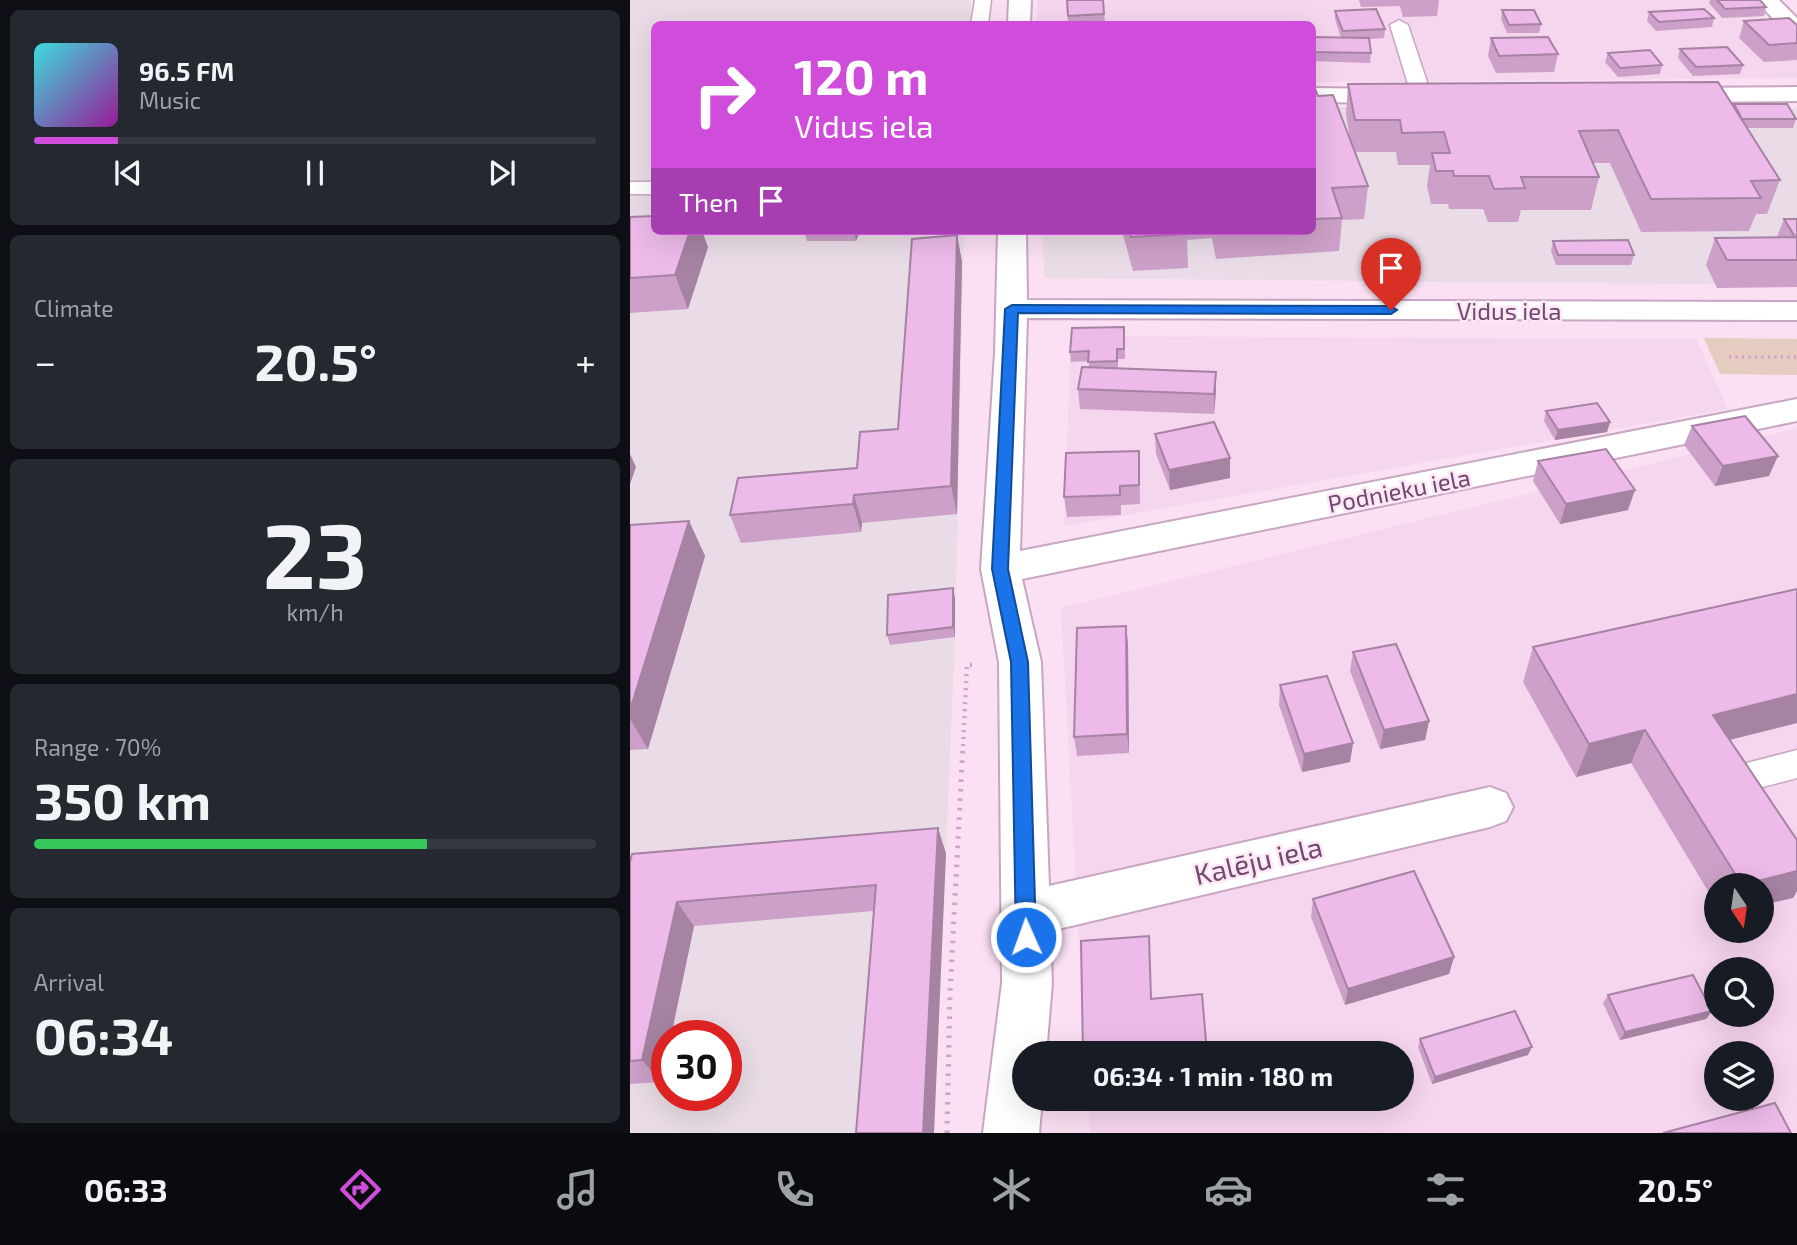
<!DOCTYPE html>
<meta charset="utf-8">
<style>
body{margin:0;font-family:"Exo 2",sans-serif;background:#242831;color:#f1f3f6;height:100vh;display:flex;flex-direction:column;font-size:26px;white-space:nowrap}
*{box-sizing:border-box;margin:0}
p{font-size:23px;color:#9ea1a6}
.icon{flex:none;width:38px;height:38px;fill:none;stroke:currentColor;stroke-width:2;stroke-linecap:round;stroke-linejoin:round}
.map{position:relative;flex:1;overflow:hidden}
.details{display:flex;flex-direction:column;gap:10px;padding:10px;background:#0d0f14;width:630px}
.details>*{flex:none}
.top-card{position:absolute;left:21px;top:21px;width:665px;height:214px;border-radius:10px;box-shadow:0 7px 28px #0002;background:#d04ddc;color:#fff;overflow:hidden}
.needle{width:46px;rotate:167deg}
.buttons{position:absolute;left:1074px;top:873px;display:grid;gap:14px}
.buttons a{display:grid;place-items:center;width:70px;height:70px;border-radius:50%;background:#171b24;box-shadow:0 7px 28px #0002;font-size:35px}
.speed{position:absolute;left:21px;top:1020px;display:flex;gap:14px;font-size:35px;font-weight:700;text-align:center}
.speed>*{display:grid;place-content:center;width:91px;height:91px;border-radius:50%;background:#171b24;box-shadow:0 7px 28px #0002;line-height:1}
.speed .limit{border:10px solid #d22;background:#fff;color:#111}
.pin{position:absolute;display:grid;place-items:center;width:60px;height:60px;color:#fff;margin:-72px -30px;border-radius:50% 50% 50% 0;rotate:-45deg;box-shadow:0 0 7px #0007}
.pin .icon{rotate:45deg}
.me{position:absolute;width:77px;margin:-38px;rotate:358deg;stroke-linejoin:round;filter:drop-shadow(0 0 5px #0008)}
.turn{display:flex;align-items:center;gap:24px;height:147px;padding:0 28px;font-size:32px}
.turn .icon{width:91px;height:91px;stroke-width:2.5}
.turn b{display:block;font-size:49px;line-height:60px}
.then{display:flex;align-items:center;height:66px;padding:0 28px;background:#0003;gap:14px;font-size:26px}
.big{font-size:52px;font-weight:700;line-height:1.1}
.details .tile{flex:1;display:flex;flex-direction:column;justify-content:center;gap:10px;min-width:0;padding:0 24px;border-radius:10px;background:#242831}
.details .dial{align-items:center;gap:0}
.dial b{font-size:91px;line-height:1}
.song{display:flex;align-items:center;gap:21px}
.cover{width:84px;height:84px;border-radius:10px;background:linear-gradient(135deg,hsl(180 70% 55%),hsl(300 70% 35%))}
.played{height:7px;border-radius:4px;background:linear-gradient(90deg,#d04ddc 15%,#363941 15%)}
.keys{display:flex;justify-content:space-around;direction:ltr}
.heat{display:flex;justify-content:space-between;align-items:center;font-size:38px;direction:ltr}
.charge{height:10px;border-radius:5px;background:linear-gradient(90deg,#34c759 70%,#363941 0)}
.trip{position:absolute;left:382px;top:1041px;width:402px;height:70px;border-radius:35px;background:#171b24;box-shadow:0 7px 28px #0002;font-weight:700;line-height:70px;text-align:center}
.tabs{display:flex;height:112px;justify-content:space-around;align-items:center;background:#090b0e;color:#9ea1a6}
.tabs .icon{width:49px;height:49px}
.tabs .active{color:#d04ddc}
.tabs b{font-size:32px;color:#f1f3f6}
main{display:flex;flex:1;min-height:0}
.map>svg:first-child{display:block}
.residential{fill:#f6d5ee;fill-rule:evenodd}
.industrial{fill:#e9dce6;fill-rule:evenodd}
.green{fill:#e6cbc0}
.lines{fill:none;stroke-linecap:round;stroke-linejoin:round}
.service-casing{stroke:#c7a6c3;stroke-width:3}
.minor-casing{stroke:#c7a6c3;stroke-width:4}
.path-far2{stroke:#d19ecd;stroke-width:3.5;stroke-dasharray:2 4.5;stroke-linecap:butt}
.path-far1{stroke:#d19ecd;stroke-width:4.5;stroke-dasharray:2 5;stroke-linecap:butt}
.path{stroke:#d19ecd;stroke-width:5;stroke-dasharray:2.5 7;stroke-linecap:butt}
.service{fill:#fff;fill-rule:evenodd}
.minor{fill:#fff;fill-rule:evenodd}
.wall{fill:#cca0c8}
.shaded-wall{fill:#a682a3}
.building{fill:#edbae9;stroke:#a682a3;stroke-width:2}
.route{fill:#1a73e8;stroke:#114b97;stroke-width:2}
.labels{text-anchor:middle;dominant-baseline:central;stroke-width:5;stroke-linejoin:round;paint-order:stroke}
.street-label{font-size:24px;fill:#6f4a6d;stroke:#fee6f6}
.near-street-label{font-size:28px;fill:#6f4a6d;stroke:#fee6f6}
</style>
<main>
<section class="details">
<div class="tile">
<div class="song"><i class="cover"></i><div><b>96.5 FM</b><p>Music</p></div></div>
<div class="played"></div>
<div class="keys"><svg class="icon" aria-label="previous" viewBox="0 0 24 24"><path d="M18 5L8 12l10 7zM5 5v14"/></svg><svg class="icon" aria-label="pause" viewBox="0 0 24 24"><path d="M8 5v14M16 5v14"/></svg><svg class="icon" aria-label="next" viewBox="0 0 24 24"><path d="M6 5l10 7-10 7zM19 5v14"/></svg></div>
</div>
<div class="tile"><p>Climate</p>
<div class="heat"><a>−</a><b class="big">20.5°</b><a>+</a></div>
</div>
<div class="tile dial"><b>23</b><p>km/h</p></div>
<div class="tile"><p>Range · 70%</p><b class="big">350 km</b><div class="charge"></div></div>
<div class="tile"><p>Arrival</p><b class="big">06:34</b></div>
</section>
<div class="map">
<svg width="1167" height="1133" viewBox="0 0 1167 1133">
<rect width="100%" height="100%" fill="#fae0f2"/>
<path class="residential" d="M407,0H1115L1167,49V78L683,82L682,24H407Z
M441,336L1066,339L1098,409L434,526Z
M1167,428V1133H460L458,1099H772V1054L455,1053L431,608ZM1087,886H1132V931H1087ZM1087,970H1132V1015H1087ZM1087,1054H1132V1099H1087Z"/>
<path class="industrial" d="M0,0H341V24H24V231H334L325,637L304,1133H0ZM37,1036H96V1096H37Z
M683,107L1167,108V285L414,278L413,231H682Z"/>
<path class="green" d="M1074,338L1167,339V375L1090,374Z"/>
<g class="lines">
<defs>
<path id="service" d="M345,0H361L358,24H341Z
M769,20L778,25L802,97L799,101L792,103L782,97L760,25Z
M0,182H24V194H0Z
M1167,750V778L1121,790L1109,785L1104,775L1109,765Z"/>
<path id="minor" d="M379,0H401L400,24H378Z
M1125,0H1149L1167,18V37L1159,35Z
M1167,87V101L1045,102L1036,100L1033,95L1036,90L1045,88Z
M682,88L768,89L777,91L780,96L777,101L768,103L682,102Z
M368,231H396L397,300L1167,302V320L397,318L390,551L1167,399V421L392,579L411,662L419,886L860,787L876,793L883,807L876,821L860,827L420,931L422,983L416,1054H394V1099H412L409,1133H353L372,983L369,662L351,569L365,353Z"/>
</defs>
<use href="#service" class="service-casing"/>
<use href="#minor" class="minor-casing"/>
<path class="path-far2" d="M1099,357H1167"/>
<path class="path-far1" d="M333,746L337,665H345"/>
<path class="path" d="M317,1133L320,994L333,745"/>
<use href="#service" class="service"/>
<use href="#minor" class="minor"/>
</g>
<path class="wall" d="M437,0H473L475,23L438,24Z
M729,0H809L807,16L773,17L770,6L731,7Z
M1080,0H1130L1136,7L1134,16L1092,18L1079,3Z
M872,10L911,24L909,33H877L871,19Z
M705,11L755,29L754,38L739,39L741,53L740,63L682,61V37L711,38L705,19Z
M1019,12L1084,18L1082,27L1026,31L1017,21Z
M1114,21L1167,25V60L1134,62L1109,38Z
M861,38L928,54L924,72L866,73L858,56Z
M1050,49L1113,65L1110,74L1063,76L1048,58Z
M978,53L1032,65L1030,74L988,77L975,62Z
M682,81L688,96L720,139L716,115L718,84L1103,106L1104,104L1166,119L1163,128H1117L1150,180L1137,214H1126L1119,231L1011,232L980,163H963L969,177L961,210H891L888,222H858L853,209H819L818,204H801L797,186L800,165H768L766,152H725L738,186L734,219L712,220L709,251L586,259L582,238L557,240L558,268L503,271L492,231H682Z
M0,217L78,247L58,309L0,313Z
M1154,219H1167V287L1087,288L1076,265L1085,238L1147,237Z
M174,231H230L226,241H177Z
M327,235L332,262L327,514L232,523L231,532L111,543L100,515L227,468L268,429Z
M923,241L1004,255L1001,265H926L921,251Z
M495,337V359H488V368L586,391L584,414L450,409L448,389L459,368V361L441,362L440,352Z
M916,411L980,422L977,432L925,440L914,421Z
M1062,426L1139,476L1085,486L1054,445Z
M525,434L600,458V478L540,490L526,454Z
M509,451L510,504L491,505V515L437,517L434,497Z
M908,461L998,510L930,524L903,481Z
M59,521L75,556L18,749L0,750V525Z
M1167,589V723L1100,740L1167,840V891L1163,898L1132,886H1087V906L1001,763L946,777L893,682L903,647Z
M325,598V637L260,645L257,635Z
M496,626L498,645L499,753L447,756L444,737Z
M723,652L799,721L795,740L750,749L720,671Z
M650,685L723,743L720,762L672,772L649,705Z
M308,828L316,854L244,911L64,926L41,1036H37V1055L31,1082L0,1084V862Z
M683,899L824,957L819,974L715,1005L681,917Z
M978,995L1082,1011L1076,1019L990,1040L973,1003Z
M790,1039L898,1055L802,1084L788,1047Z
M454,1099H554L456,1108Z"/>
<path class="shaded-wall" d="M60,231H72L78,247L58,309L45,275Z
M224,231H230L226,241Z
M327,235L332,262L327,514L321,486Z
M586,372V391L584,414V394Z
M980,422L977,432L925,440L928,430Z
M0,454L6,467L0,484Z
M1148,456L1139,476L1085,486L1093,466Z
M600,458V478L540,490L539,470Z
M1005,490L998,510L930,524L936,504Z
M224,495L232,523L231,532L223,504Z
M59,521L75,556L18,749L0,719V710Z
M323,588L325,598V637L323,627Z
M496,626L498,645L499,753L497,734Z
M1167,694V723L1066,748L1083,715Z
M799,721L795,740L750,749L754,730Z
M1015,730L1001,763L946,777L959,744Z
M723,743L720,762L672,772L674,754Z
M308,828L316,854L304,1133H293Z
M1167,871V891L1163,898L1132,905V886H1112Z
M47,902L64,926L41,1036H37V1055L31,1082L12,1060Z
M824,957L819,974L715,1005L718,989Z
M1082,1011L1076,1019L990,1040L995,1032Z
M902,1047L898,1055L802,1084L805,1077Z"/>
<path class="building" d="M437,0H473L474,14L438,16Z
M1087,0H1130L1136,7L1095,9Z
M746,9L755,29L713,31L705,11Z
M1074,9L1084,18L1029,22L1019,12Z
M872,10H904L911,24L879,25Z
M1159,18L1167,25V43L1139,45L1114,21Z
M338,23V24H305Z
M682,37L739,38L741,53L682,52Z
M918,37L928,54L869,56L861,38Z
M1097,47L1113,65L1066,67L1050,49Z
M1020,50L1032,65L990,68L978,53Z
M682,81L688,96L703,95L738,186L702,188L712,218L682,219Z
M1088,82L1150,180L1121,181L1131,198L1021,199L988,130L949,131L969,177H891L895,188L864,189L859,176H824L823,171H806L802,153H820L814,132L772,133L770,120H725L718,84Z
M1104,104H1157L1166,119H1112Z
M24,216V231H60L45,275L0,278V217Z
M1154,219H1167V260H1097L1085,238L1165,237Z
M499,231H557V234L501,237Z
M327,235L321,486L224,495L223,504L100,515L108,478L227,468L230,432L268,429L282,239Z
M998,240L1004,255H928L923,241Z
M494,327V349H487V361L458,362L459,351L440,352L442,328Z
M452,367L586,372L584,394L448,389Z
M967,403L980,422L928,430L916,411Z
M1115,416L1148,456L1093,466L1062,426Z
M584,422L600,458L539,470L525,434Z
M976,449L1005,490L936,504L908,461Z
M509,451V485L490,486V495L434,497L436,453Z
M59,521L0,710V525Z
M323,588V627L257,635L258,595Z
M1167,589V694L1083,715L1167,840V871L1112,885L1015,730L959,744L903,647Z
M496,626L497,734L444,737L447,628Z
M766,644L799,721L754,730L723,652Z
M697,676L723,743L674,754L650,685Z
M308,828L293,1133H226L246,885L47,902L12,1060L0,1061V862L2,854Z
M784,871L824,957L718,989L683,899Z
M519,936L521,999L572,994L577,1054H453L451,941Z
M1063,975L1082,1011L995,1032L978,995Z
M885,1011L902,1047L805,1077L790,1039Z
M1145,1103L1161,1133H1033Z"/>
<path class="route" d="M382,305L761,306L767,310L761,314L388,313L378,569L398,662L406,937L403,944L396,946L389,944L386,937L381,662L362,569L375,309Z"/>
<g class="labels">
<g class="street-label">
<text x="879" y="310">Vidus iela</text>
<text transform="translate(769 490) rotate(-11)">Podnieku iela</text>
</g>
<g class="near-street-label">
<text transform="translate(628 860) rotate(-13)">Kalēju iela</text>
</g>
</g>
</svg>
<div class="buttons">
<a><svg class="needle" viewBox="-14 -14 28 28"><path d="M0-13l5 13h-10z" fill="#e53935"/><path d="M0 13l5-13h-10z" fill="#9ea1a6"/></svg></a>
<a><svg class="icon" aria-label="search" viewBox="0 0 24 24"><circle cx="10" cy="10" r="6"/><path d="M15 15l6 6"/></svg></a>
<a><svg class="icon" aria-label="layers" viewBox="0 0 24 24"><path d="M12 4l9 5-9 5-9-5zM3 14l9 5 9-5"/></svg></a>
</div>
<div class="speed"><div class="limit">30</div></div>
<div class="pin" style="left:761px;top:310px;background:#d93025"><svg class="icon" aria-label="arrive" viewBox="0 0 24 24"><path d="M6 21V4h12l-3 4 3 4H6"/></svg></div>
<svg class="me" style="left:396px;top:937px" viewBox="-20 -20 40 40"><circle r="17" fill="#1a73e8" stroke="#fff" stroke-width="3"/><path d="M0-11L8 9 0 5-8 9z" fill="#fff"/></svg>
<div class="trip">06:34 · 1 min · 180 m</div>
<div class="top-card">
<div class="turn"><svg class="icon" aria-label="right" viewBox="0 0 24 24"><path d="M7 20v-9h11M14 6l5 5-5 5"/></svg><div><b>120 m</b>Vidus iela</div></div>
<div class="then">Then<svg class="icon" aria-label="arrive" viewBox="0 0 24 24"><path d="M6 21V4h12l-3 4 3 4H6"/></svg></div>
</div>
</div>
</main>
<nav class="tabs">
<b>06:33</b>
<svg class="icon active" aria-label="directions" viewBox="0 0 24 24"><path d="M12 3l9 9-9 9-9-9zM9 14v-3h6M13 9l2 2-2 2"/></svg>
<svg class="icon" aria-label="music" viewBox="0 0 24 24"><path d="M9 18V5l10-2v13"/><circle cx="6" cy="18" r="3"/><circle cx="16" cy="16" r="3"/></svg>
<svg class="icon" aria-label="phone" viewBox="0 0 24 24"><path d="M5 4h4l2 5-3 2q2 4 5 5l2-3 5 2v4C11 20 4 13 5 4z"/></svg>
<svg class="icon" aria-label="climate" viewBox="0 0 24 24"><path d="M12 3v18M4 7l16 10M4 17L20 7"/></svg>
<svg class="icon" aria-label="car" viewBox="0 0 24 24"><path d="M5 17H2v-5l4-1 3-4h7l3 4 3 1v5h-3M9 17h6M6 11h13"/><circle cx="7" cy="17" r="2"/><circle cx="17" cy="17" r="2"/></svg>
<svg class="icon" aria-label="filters" viewBox="0 0 24 24"><path d="M4 7h16M4 17h16"/><circle cx="9" cy="7" r="2"/><circle cx="15" cy="17" r="2"/></svg>
<b>20.5°</b>
</nav>
